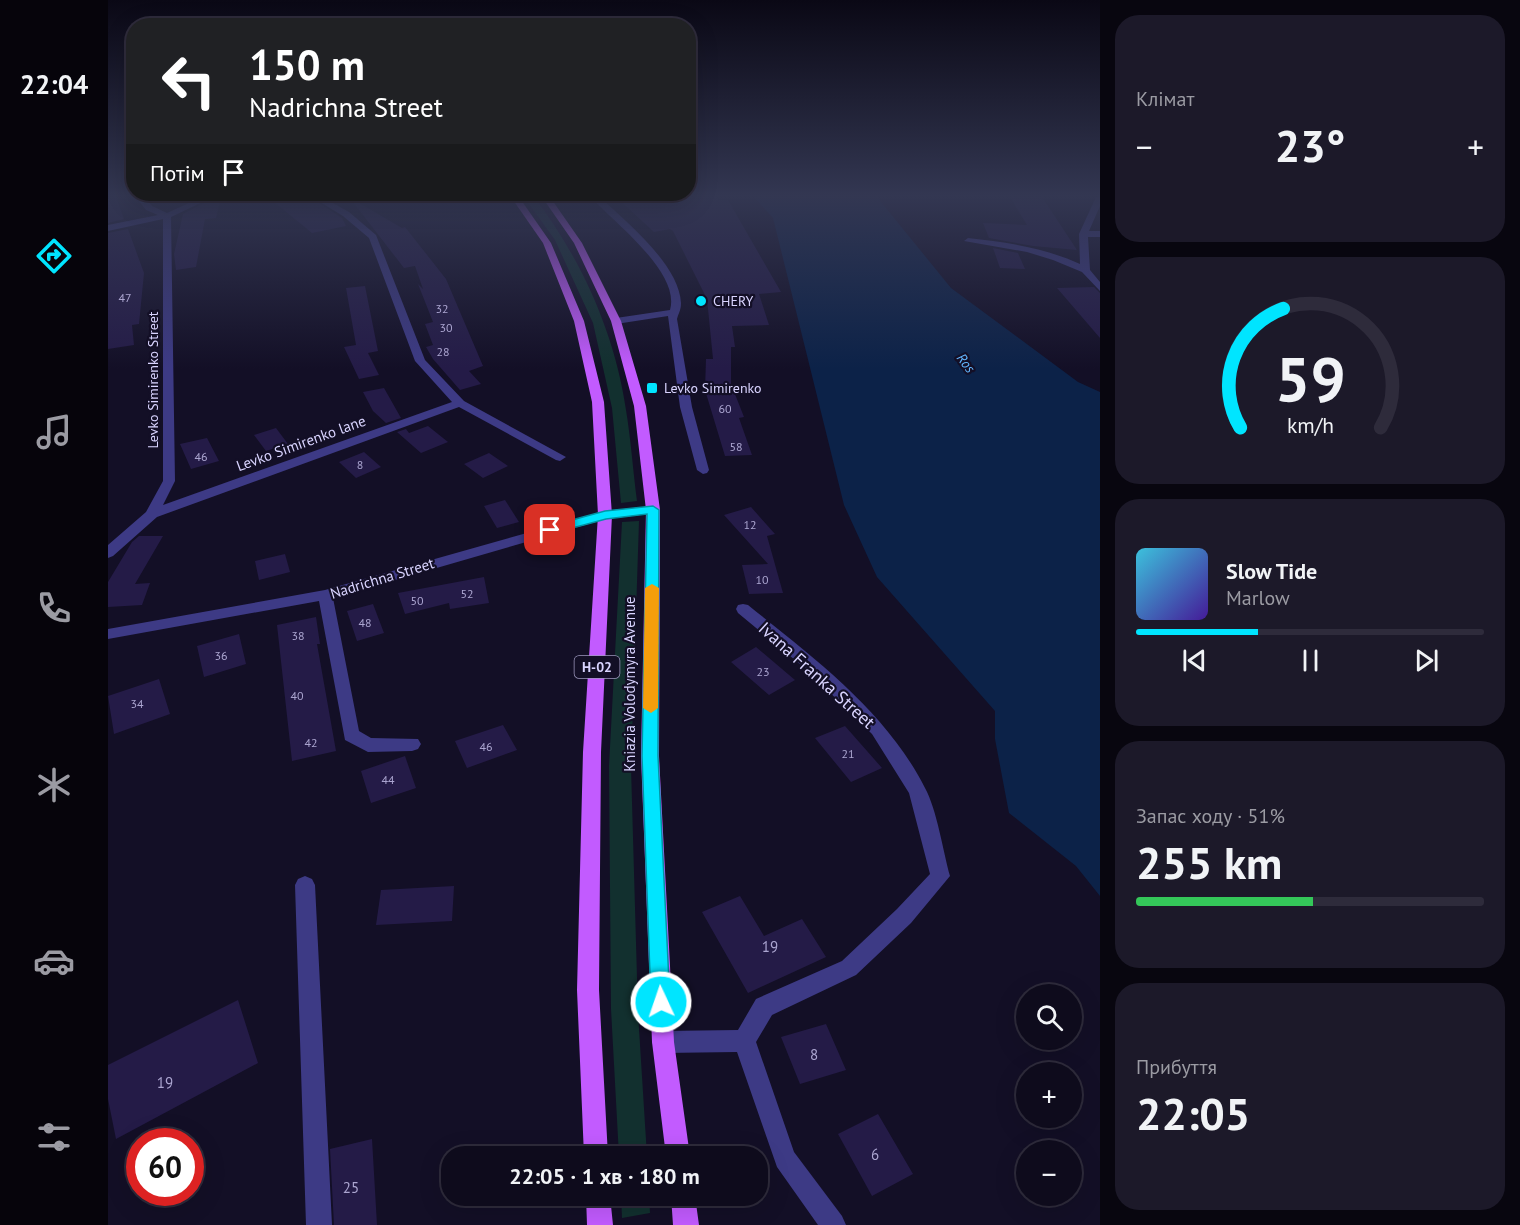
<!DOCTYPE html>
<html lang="uk">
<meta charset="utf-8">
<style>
body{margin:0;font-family:"PT Sans",sans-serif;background:#1c1929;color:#f1f3f6;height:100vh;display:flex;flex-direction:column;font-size:22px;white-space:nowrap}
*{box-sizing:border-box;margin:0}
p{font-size:20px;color:#9b9ba3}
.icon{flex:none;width:33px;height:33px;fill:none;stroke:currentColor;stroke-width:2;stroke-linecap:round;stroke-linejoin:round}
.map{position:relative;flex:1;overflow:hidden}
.sheet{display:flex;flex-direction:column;gap:15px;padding:15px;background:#08060f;width:420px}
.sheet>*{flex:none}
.top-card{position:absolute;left:18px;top:18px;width:570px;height:183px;border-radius:24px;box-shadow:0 6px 24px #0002,0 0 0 2px #2e2b3b;background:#202124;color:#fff;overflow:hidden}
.fabs{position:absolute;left:908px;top:984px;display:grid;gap:12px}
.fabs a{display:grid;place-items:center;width:66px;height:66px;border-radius:50%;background:#0e0b1c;box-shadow:0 6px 24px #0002,0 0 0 2px #2e2b3b;font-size:30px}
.speed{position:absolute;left:18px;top:1128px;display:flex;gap:12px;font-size:30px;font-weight:700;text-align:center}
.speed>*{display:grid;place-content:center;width:78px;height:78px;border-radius:50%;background:#0e0b1c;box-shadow:0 6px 24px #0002,0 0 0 2px #2e2b3b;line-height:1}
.speed .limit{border:9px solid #d22;background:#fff;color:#111}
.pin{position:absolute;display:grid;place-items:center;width:51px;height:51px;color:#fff;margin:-26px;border-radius:12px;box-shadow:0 3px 9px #0006}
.me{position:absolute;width:66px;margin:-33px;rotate:357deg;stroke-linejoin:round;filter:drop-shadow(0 0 4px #0008)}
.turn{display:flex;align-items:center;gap:21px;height:126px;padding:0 24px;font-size:27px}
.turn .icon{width:78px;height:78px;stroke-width:2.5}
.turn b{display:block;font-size:42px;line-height:51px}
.then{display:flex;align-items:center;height:57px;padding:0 24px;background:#0003;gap:12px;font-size:22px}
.big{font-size:45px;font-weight:800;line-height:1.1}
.sheet .widget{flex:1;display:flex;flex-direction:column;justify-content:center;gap:9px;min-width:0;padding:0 21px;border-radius:24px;background:#1c1929}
.sheet .dial{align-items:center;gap:0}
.dial svg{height:156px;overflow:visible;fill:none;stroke:#2e2b3b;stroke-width:7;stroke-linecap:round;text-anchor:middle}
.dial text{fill:#f1f3f6;stroke:none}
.song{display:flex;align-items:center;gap:18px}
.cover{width:72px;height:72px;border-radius:9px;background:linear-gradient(135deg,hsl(190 70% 55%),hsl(260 70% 35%))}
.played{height:6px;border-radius:3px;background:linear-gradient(90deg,#00e5ff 35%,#2e2b3b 35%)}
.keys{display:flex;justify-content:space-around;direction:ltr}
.heat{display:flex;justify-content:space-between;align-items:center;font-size:33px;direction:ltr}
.charge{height:9px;border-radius:4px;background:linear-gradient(90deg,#34c759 51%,#2e2b3b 0)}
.trip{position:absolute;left:333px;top:1146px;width:327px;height:60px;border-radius:24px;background:#0e0b1c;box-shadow:0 6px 24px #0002,0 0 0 2px #2e2b3b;font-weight:800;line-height:60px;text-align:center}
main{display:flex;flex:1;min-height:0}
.tab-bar{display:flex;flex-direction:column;width:108px;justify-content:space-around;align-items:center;background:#06040b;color:#9b9ba3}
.tab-bar .icon{width:42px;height:42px}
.tab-bar .selected{color:#00e5ff}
.tab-bar b{font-size:27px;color:#f1f3f6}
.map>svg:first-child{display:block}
.green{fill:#12302f}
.water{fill:#0c2248}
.building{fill:#241b47}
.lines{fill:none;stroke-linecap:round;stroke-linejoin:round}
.minor{fill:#3d3a85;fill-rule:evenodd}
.major{fill:#c25bff;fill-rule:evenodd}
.route{fill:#00e5ff;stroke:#0095a6;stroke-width:1.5}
.slow{fill:#f59e0b}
.poi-dot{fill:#00e5ff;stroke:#130f26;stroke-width:2}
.labels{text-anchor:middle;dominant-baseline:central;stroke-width:4.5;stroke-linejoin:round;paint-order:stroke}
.number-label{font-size:12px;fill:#aca6d1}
.far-poi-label{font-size:14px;fill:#d9d4ff;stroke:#130f26;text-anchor:start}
.far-water-label{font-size:14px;font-style:italic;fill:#62b6ff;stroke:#130f26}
.far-street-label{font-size:14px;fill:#d9d4ff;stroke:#130f26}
.shield{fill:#130f26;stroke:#9e99be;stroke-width:1.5}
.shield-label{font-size:14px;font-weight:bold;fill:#d9d4ff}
.street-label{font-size:15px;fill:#d9d4ff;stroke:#130f26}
.near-number-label{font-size:15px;fill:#aca6d1}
.near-street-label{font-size:18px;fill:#d9d4ff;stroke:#130f26}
</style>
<main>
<nav class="tab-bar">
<b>22:04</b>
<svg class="icon selected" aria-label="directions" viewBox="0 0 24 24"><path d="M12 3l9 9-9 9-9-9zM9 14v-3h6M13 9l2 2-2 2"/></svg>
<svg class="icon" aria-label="music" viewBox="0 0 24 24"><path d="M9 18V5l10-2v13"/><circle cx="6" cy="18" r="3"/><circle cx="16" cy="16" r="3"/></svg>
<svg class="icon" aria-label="phone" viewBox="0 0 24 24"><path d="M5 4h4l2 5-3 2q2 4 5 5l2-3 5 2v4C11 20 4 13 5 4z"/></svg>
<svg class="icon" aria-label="climate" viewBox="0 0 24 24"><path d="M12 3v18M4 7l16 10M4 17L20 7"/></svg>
<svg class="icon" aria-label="car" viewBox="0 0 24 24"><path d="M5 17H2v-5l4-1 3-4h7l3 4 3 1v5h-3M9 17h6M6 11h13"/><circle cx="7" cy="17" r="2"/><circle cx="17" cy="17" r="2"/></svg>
<svg class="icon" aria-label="filters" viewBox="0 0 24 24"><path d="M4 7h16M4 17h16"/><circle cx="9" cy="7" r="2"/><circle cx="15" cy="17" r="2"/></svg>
</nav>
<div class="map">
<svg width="992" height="1225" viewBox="0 0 992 1225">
<rect width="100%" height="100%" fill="#130f26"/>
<path class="green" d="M416,197H426C473,258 507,333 518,410C523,440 525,471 529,501L513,503L504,408L485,323L447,240Z
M531,521L523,767L530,1013L539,1156H511L503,1009L501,766L514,522Z
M513,1196H541L542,1213L514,1218Z"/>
<path class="water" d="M646,197H769L843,288L970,382L992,392V896L968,866L901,813L887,739V711L769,577L736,505L665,218Z"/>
<path class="building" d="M0,197H8L16,219L0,223Z
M107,197H113L108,218L97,219L88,267L68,270L66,254L75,214Z
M160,197H202L234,218L238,226L204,233Z
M241,197L294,228L297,227L338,279L375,366L361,371L373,384L352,390L325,359L318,347L325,345L317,324L325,322L310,284L315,289L307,266L296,268Z
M508,197H609L610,200H620L673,292L651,294L661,325L624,326L627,347H623V384L636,417L631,418L644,455L617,456L597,390L598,359H605L599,299L565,231L562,229L546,232Z
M902,197H934L969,250L925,246L881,238L875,223L919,225Z
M20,229L36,273L31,324L24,325L26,345L0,349V233Z
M885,248L910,253L917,269L892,268Z
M257,286L270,351L260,353L271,375L251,379L236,347L248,345L238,288Z
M986,287L992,293V338L949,288Z
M276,388L293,418L278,423L265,411L255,392Z
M320,426L340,442L313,453L289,432L298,429L301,433Z
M168,428L180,444L158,451L146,435Z
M99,438L111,461L83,469L72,444Z
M256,452L273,467L248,478L231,462Z
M381,453L400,466L375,478L356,464Z
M397,500L411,522L389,528L376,506Z
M643,507L667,534L659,536L675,593L641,594L634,565L660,564L616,515Z
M31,536H55L27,584L42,583L34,605L0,607V582L24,542Z
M177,554L182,572L151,580L147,561Z
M376,577L381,603L342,609L341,603L297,614L290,593Z
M265,604L276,633L249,641L239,611Z
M208,617L212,644H209L228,751L184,761L169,625Z
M131,634L138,664L96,677L89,646Z
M648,647L687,680L661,695L623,662Z
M51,679L62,714L6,734L0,696Z
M395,725L409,750L359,768L347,741Z
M737,726L774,768L743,782L707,738Z
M297,756L308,788L263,803L253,771Z
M346,886L344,921L268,925L273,890Z
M632,896L656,936L694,919L718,957L640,993L594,912Z
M130,1000L150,1063L8,1139L0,1099V1065Z
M718,1024L738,1070L692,1084L673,1037Z
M770,1114L805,1174L764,1196L730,1134Z
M264,1139L269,1225H226L222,1149Z"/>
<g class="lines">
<path class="minor" d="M28,197H37L44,206L59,213L94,197H105L63,217L67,481L55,505L344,402L307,361L261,238L235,216L204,197H214L241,212L268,235L317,360L356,401L458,457L452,461L448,460L351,407L49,517L5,556L0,558V545L38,512L55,481V219L0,231V225L50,215L38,210Z
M483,197H492C518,222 571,264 573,303C573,310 571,312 569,319L584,407L601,470L599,473L595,474L589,470L572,407L560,316L508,324L503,321L508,318L562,310C573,272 505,222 483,197Z
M988,197H992V206L981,231H992V237H980L982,270L992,282V291L974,272L945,260L919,252L856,241L860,238C898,242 937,248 972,264L971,234Z
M545,506L550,507L552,510L550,513L498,519L225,598L251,731L263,738L310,739L313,744L310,749L304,751L260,752L237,740L211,601L0,639V629L217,590L497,511Z
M635,604L640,605C706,658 778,711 817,788C829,810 835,851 842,876L803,923L748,975L664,1015L648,1042L686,1152L734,1216L738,1225H710L669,1167L629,1052L555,1053L547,1050L544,1042L547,1034L555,1031L630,1030L648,999L734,961L789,909L822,874L801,793L764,734L699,670L630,613L628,609L630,605Z
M197,876L204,879L207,885L224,1225H198L187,885L190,879Z"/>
<path class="major" d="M403,197H411L443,243L476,321L496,402L504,515L493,752L491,990L500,1156H476L469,990L475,752L490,515L484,402L466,321L435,243Z
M434,197H442L474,243L513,321L538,406L552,510L551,756L566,1042L582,1156H558L544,1042L533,756L538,510L526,406L503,321L466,243Z
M478,1196H502L505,1225H479Z
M563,1196H587L591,1225H565Z"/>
</g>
<linearGradient id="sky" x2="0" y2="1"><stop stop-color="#0a0815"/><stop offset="0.53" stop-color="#333752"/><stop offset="1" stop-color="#333752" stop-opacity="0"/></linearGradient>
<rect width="992" height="369" fill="url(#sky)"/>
<path class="route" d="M545,506L551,510L550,756L562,1002L560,1008L553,1011L546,1008L543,1002L534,756L539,514L498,519L442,534L436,530L438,527L497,511Z"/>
<path class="slow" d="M544,584L551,588L550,708L543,713L535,708L537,588Z"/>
<g class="poi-dot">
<circle cx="593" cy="301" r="6"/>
<rect x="538" y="382" width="12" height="12" rx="3"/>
</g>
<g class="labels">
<g class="number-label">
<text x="17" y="297">47</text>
<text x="334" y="308">32</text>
<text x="338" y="327">30</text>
<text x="335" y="351">28</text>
<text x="617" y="408">60</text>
<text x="628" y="446">58</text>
<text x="93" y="456">46</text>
<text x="252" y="464">8</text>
<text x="642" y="524">12</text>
<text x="654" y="579">10</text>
<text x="359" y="593">52</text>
<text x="309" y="600">50</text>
<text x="257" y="622">48</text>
<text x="190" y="635">38</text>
<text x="113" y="655">36</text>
<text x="655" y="671">23</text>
<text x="189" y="695">40</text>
<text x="29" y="703">34</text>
<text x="203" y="742">42</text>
<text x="378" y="746">46</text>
<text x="740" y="753">21</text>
<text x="280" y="779">44</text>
</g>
<g class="far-poi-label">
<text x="605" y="301">CHERY</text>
<text x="556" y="388">Levko Simirenko</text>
</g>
<g class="far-water-label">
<text transform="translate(858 363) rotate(53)">Ros</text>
</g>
<g class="far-street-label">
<text transform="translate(45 380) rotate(-90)">Levko Simirenko Street</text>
</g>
<rect class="shield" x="466.5" y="656" width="45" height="22" rx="4.5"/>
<g class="shield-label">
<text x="489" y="667">Н-02</text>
</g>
<g class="street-label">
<text transform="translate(193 443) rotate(-20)">Levko Simirenko lane</text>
<text transform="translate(274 578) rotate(-17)">Nadrichna Street</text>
<text transform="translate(521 684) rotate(-90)">Kniazia Volodymyra Avenue</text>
</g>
<g class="near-number-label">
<text x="662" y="946">19</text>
<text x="706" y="1054">8</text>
<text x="57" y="1082">19</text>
<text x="767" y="1154">6</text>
<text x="243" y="1187">25</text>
</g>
<g class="near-street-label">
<text transform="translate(709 675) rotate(42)">Ivana Franka Street</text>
</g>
</g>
</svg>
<div class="fabs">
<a><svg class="icon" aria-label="search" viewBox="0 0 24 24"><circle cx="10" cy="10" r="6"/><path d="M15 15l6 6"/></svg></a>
<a>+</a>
<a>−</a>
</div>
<div class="speed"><div class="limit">60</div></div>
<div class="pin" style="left:442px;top:530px;background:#d93025"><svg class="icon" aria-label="arrive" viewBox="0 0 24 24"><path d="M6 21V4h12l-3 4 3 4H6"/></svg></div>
<svg class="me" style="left:553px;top:1002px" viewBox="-20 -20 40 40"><circle r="17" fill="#00e5ff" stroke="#fff" stroke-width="3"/><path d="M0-11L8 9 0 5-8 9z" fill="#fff"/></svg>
<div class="trip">22:05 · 1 хв · 180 m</div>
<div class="top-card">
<div class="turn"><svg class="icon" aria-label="left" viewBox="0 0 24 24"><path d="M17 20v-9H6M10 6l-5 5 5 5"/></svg><div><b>150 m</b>Nadrichna Street</div></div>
<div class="then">Потім<svg class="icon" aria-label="arrive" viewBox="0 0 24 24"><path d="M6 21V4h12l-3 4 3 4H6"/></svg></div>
</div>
</div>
<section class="sheet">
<div class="widget"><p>Клімат</p>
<div class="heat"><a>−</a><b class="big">23°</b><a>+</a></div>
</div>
<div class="widget dial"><svg viewBox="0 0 100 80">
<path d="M14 69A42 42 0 1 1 86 69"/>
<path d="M14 69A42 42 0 0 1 36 8" stroke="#00e5ff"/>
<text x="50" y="56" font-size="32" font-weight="700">59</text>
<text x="50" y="72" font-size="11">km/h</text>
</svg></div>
<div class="widget">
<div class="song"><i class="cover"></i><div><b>Slow Tide</b><p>Marlow</p></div></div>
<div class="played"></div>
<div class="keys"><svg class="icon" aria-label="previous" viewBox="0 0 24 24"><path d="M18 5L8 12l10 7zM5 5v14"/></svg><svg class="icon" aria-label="pause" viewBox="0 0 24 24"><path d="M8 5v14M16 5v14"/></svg><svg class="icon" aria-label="next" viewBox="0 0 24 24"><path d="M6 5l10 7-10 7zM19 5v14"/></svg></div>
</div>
<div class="widget"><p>Запас ходу · 51%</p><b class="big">255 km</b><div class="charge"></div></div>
<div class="widget"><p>Прибуття</p><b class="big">22:05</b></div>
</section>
</main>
